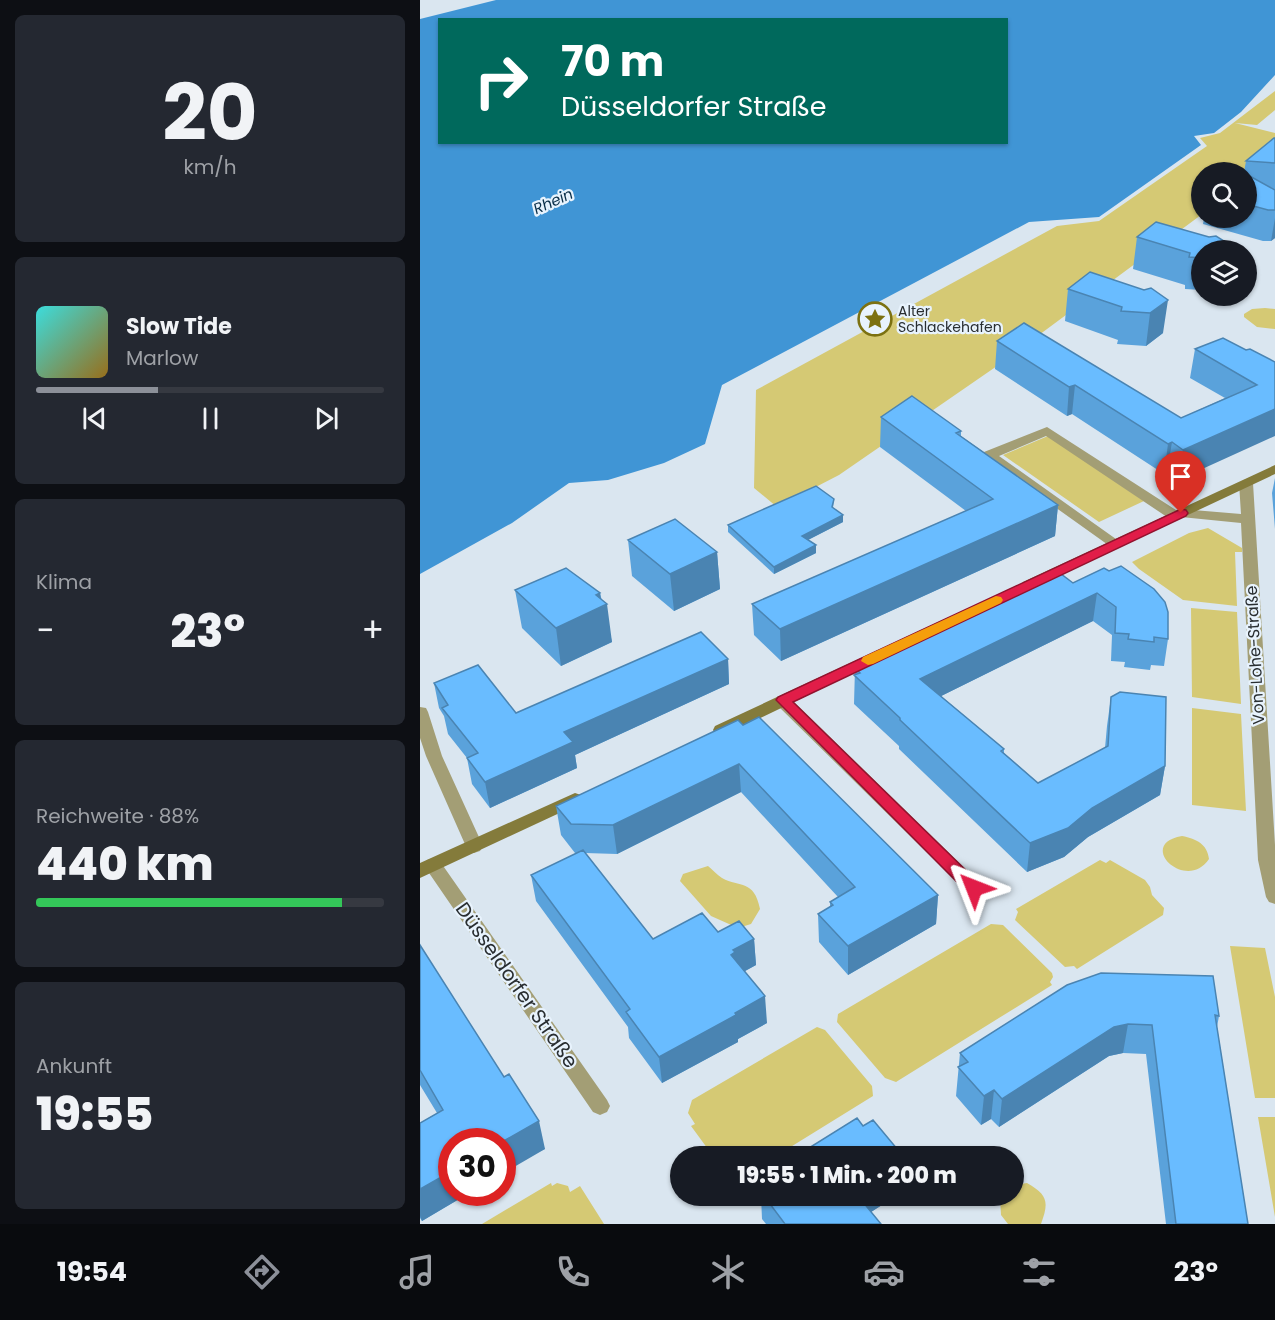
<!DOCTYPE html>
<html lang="de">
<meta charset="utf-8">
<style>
body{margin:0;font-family:Poppins,sans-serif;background:#242831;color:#f1f3f6;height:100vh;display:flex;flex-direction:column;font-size:22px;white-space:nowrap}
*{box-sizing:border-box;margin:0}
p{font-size:20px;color:#9ea1a6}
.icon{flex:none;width:33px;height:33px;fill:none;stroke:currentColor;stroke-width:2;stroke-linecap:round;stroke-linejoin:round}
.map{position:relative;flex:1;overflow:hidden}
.details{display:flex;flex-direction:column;gap:15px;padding:15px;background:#0d0f14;width:420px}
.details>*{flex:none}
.hud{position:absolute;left:18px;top:18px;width:570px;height:126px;border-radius:0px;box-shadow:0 2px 4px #0004;background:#00695c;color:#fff;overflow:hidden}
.buttons{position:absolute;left:771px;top:162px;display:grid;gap:12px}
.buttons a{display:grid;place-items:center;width:66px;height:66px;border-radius:50%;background:#171b24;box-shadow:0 2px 4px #0004;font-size:30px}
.speed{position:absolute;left:18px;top:1128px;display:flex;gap:12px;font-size:30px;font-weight:700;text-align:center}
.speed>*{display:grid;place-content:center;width:78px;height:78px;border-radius:50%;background:#171b24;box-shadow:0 2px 4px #0004;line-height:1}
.speed .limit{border:9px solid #d22;background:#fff;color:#111}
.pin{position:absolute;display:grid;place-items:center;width:51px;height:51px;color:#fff;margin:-62px -26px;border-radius:50% 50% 50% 0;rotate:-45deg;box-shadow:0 0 6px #0007}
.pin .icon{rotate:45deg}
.me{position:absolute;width:66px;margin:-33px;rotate:315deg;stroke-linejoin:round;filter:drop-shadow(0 0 4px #0008)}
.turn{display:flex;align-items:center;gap:21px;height:126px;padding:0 24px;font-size:27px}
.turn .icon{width:78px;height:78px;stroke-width:2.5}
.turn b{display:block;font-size:42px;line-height:51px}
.big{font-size:45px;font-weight:800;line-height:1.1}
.details .card{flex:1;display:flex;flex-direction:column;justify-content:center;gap:9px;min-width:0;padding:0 21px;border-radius:9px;background:#242831}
.details .dial{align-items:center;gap:0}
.dial b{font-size:78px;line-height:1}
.song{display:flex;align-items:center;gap:18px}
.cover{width:72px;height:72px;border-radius:9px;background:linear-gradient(135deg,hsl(180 70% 55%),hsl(40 70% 35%))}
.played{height:6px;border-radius:3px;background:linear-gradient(90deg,#8c9099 35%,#363941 35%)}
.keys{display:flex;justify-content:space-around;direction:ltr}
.heat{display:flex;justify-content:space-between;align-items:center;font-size:33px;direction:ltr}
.charge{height:9px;border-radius:4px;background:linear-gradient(90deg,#34c759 88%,#363941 0)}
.trip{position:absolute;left:250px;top:1146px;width:354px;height:60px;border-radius:30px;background:#171b24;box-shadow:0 2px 4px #0004;font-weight:800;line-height:60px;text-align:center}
.menu{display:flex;height:96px;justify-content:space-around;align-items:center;background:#090b0e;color:#9ea1a6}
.menu .icon{width:42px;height:42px}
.menu .selected{color:#8c9099}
.menu b{font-size:27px;color:#f1f3f6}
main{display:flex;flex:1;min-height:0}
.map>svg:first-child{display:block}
.green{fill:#d5c974}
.water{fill:#4095d5;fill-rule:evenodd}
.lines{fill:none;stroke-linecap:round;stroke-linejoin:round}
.street{fill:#a39e75;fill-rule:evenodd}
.secondary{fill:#847b3b;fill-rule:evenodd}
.wall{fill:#5aa2db}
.shaded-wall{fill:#4a84b2}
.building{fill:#69bcff;stroke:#4a84b2;stroke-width:1.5}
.route{fill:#e11d48;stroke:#92132f;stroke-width:1.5}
.slow{fill:#f59e0b}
.labels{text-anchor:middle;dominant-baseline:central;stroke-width:4.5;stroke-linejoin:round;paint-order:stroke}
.far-poi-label{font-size:14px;fill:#292e31;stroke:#e8f3fd;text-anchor:start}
.far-water-label{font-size:15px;font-style:italic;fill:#092e48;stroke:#e8f3fd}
.street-label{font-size:16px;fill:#292e31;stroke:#e8f3fd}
.near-street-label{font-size:20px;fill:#292e31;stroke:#e8f3fd}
</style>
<main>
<section class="details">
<div class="card dial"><b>20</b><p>km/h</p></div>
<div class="card">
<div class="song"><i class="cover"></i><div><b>Slow Tide</b><p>Marlow</p></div></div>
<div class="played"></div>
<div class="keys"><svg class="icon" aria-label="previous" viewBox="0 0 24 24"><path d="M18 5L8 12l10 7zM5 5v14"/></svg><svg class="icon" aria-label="pause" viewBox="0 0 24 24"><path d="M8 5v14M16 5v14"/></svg><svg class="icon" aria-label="next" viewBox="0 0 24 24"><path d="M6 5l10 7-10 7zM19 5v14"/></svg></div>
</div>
<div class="card"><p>Klima</p>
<div class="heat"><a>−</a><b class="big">23°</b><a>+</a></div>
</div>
<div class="card"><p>Reichweite · 88%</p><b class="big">440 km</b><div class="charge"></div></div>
<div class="card"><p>Ankunft</p><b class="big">19:55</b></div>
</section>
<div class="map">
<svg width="855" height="1224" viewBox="0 0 855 1224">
<rect width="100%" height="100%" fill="#dae6f0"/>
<path class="green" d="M855,91V110L837,125L815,123L855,133V154L826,172H782L781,215L577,366L419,475L357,507L334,488L336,390L637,226L679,221L787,146L780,138L800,133Z
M845,308L855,309V329L837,327L824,317V314L832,309Z
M628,436L724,501L679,522L583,455Z
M788,528L822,548V552H815L817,606L763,600L719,569L712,562L769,533Z
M771,608L817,612L821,704L772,697Z
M772,708L821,714L826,811L772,805Z
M762,836C777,839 787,844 789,859C766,893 715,844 762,836Z
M680,860L686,863L690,860L725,880L730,887L732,895L744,908L743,915L657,969L654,966L645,967L595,920L598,912L596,909Z
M288,866C292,869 297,875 302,878C320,888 334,879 340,909L331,924L318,928L291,916L260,881L263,874Z
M571,924L583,925L632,973L633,977L630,982L632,985L476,1082L465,1078L417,1022L418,1014Z
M810,946L845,948L855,997V1098H835Z
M397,1027L405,1030L452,1086L453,1096L356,1156H293L271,1126L275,1124L268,1113L272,1100Z
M838,1117H855V1217Z
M131,1183L132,1186L137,1183L148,1186L150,1192L160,1186L184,1224H62Z
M607,1183C628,1195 629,1202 621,1224H588L581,1215L580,1197L594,1196V1185Z"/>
<path class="water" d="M76,0H855V75L821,112L794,133L774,136L781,145L679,217L609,222L302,385L285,444L244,463L188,480L149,483L92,523L0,574V19ZM20,20H586V142H20Z"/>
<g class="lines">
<path class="street" d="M627,427L756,510L761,509L821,514L819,483L826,479L833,483L855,845V904L849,902L846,897L838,860L821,523L761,517L755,520L750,519L626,436L579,456L703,544L701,547H691L562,455L564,452Z
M363,696L369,697L560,883L563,888L560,893L554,895L548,893L357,705L355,701L357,697Z
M0,707L6,708L8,712L22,756L63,846L60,851L54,853L48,851L6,756L0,738Z
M13,858L19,860L187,1100L190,1106L187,1112L180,1115L173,1112L7,870L4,865L7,860Z"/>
<path class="secondary" d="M855,465V474L613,588L608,590L601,585L603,582Z
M529,617L537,622L534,625L307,734H295L293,730L295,726Z
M155,793L161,795L164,799L161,803L0,878V863Z"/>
</g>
<path class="wall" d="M855,138V238L851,241H843L783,224L784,218H826V172H812H824L826,161Z
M717,237L812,246V250H782V290L765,289V285L713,269Z
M648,289L724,290L743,333L726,346L697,344L698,340L645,321Z
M577,341L761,418L805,398L770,378L775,349L826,350L855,362L758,480L747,472L744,474L652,414L647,416L575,369Z
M461,417L541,431V436L638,505L635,536L361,661L334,635L332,604L546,511L460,447Z
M855,478V529L852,493Z
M414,499L413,508L423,522L388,540L396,553L354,574L308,532V525Z
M208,540L297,552L300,589L254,611L212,576Z
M684,568L748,639L744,666L731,665L730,670L704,667L705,662L691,661L692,635L673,621L521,696L584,749V753L618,783L685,748L687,726L691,697L745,766L740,795L668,837L644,857L607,872L479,749V746L434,704L435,668L630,580L653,583Z
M95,590L180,593L192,642L141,666L102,628Z
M308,659L309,684L155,755L157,768L70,808L52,784L47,758L28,734L24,716L19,708L14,683L96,713Z
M318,720L518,895L516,924L428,975L399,942L398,914L410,907V902L418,897L321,792L197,854L165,853L233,939L298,932L334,939L336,965L325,971L347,1023L318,1039V1042L242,1083L209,1038L208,1027L116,901L111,875L157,853H155L141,835L136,806Z
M0,945L125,1149L32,1192H51L2,1221L0,1218V1123L17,1113L0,1085Z
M647,985L799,1016L797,1027L828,1224H746L726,1054L703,1053L689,1056L579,1127L571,1119L561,1125L536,1096L540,1053Z
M341,1196H476L451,1212L461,1224H346L342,1219Z"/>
<path class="shaded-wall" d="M855,218V238L851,241Z
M748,300L743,333L726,346L730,313Z
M655,385L652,414L647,416L649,387Z
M855,409V436L758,480L763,450Z
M752,442L747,472L744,474L748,444Z
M638,505L635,536L361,661L360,629Z
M423,515V522L382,543V536Z
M396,545V553L354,574V567Z
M297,552L300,589L254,611L250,574Z
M180,593L182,607L187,604L192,642L141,666L136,628L176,595Z
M677,593L673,621L499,707L500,679Z
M308,659L309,684L155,755L157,768L70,808L65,782L144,732Z
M319,764L321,792L197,854L193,825Z
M745,766L740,795L668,837L644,857L607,872L610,843Z
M518,895L516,924L428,975V946Z
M334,939L336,965L316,976L311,955L313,950Z
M345,996L347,1023L318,1039V1042L242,1083L239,1057Z
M708,1024L703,1053L689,1056L579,1127L582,1099L694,1027Z
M574,1090L571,1119L561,1125L564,1096Z
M119,1121L125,1149L82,1174V1142Z
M32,1171V1192H51L2,1221L0,1216V1189Z
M437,1196H476L437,1221Z"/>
<path class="building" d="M854,138H855V163L826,161Z
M817,168L825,172H812Z
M826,174L855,190V210H848L826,204Z
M736,222L789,237L796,236L812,246L807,250H782V258L769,257L770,253L717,237Z
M670,272L724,290L731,288L748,300L730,313L701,311L702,307L648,289Z
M604,323L761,418L837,385L775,349L803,338L826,350L830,349L855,362V409L763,450L752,442L748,444L655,385L649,387L577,341Z
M492,396L541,431L536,433L638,505L360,629L332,604L573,499L461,417Z
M396,486L414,499L412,507L423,515L382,536L396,545L354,567L308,525Z
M255,519L297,552L250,574L208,540Z
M701,566L734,589L745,602L748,612V639L734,637V642L708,639L709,634L695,633L696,607L677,593L500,679L584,749L581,751L618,783L688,746L691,697L700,692L746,697L745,766L672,808L648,828L610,843L480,720V718L434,675L440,673L435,668L625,576L630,580L641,574L653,583L684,568L689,571Z
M146,568L180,593L176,595L187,604L136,628L95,590Z
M281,632L308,659L144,732L153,742L65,782L47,758L58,753L22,708L28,705L14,683L58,665L96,713Z
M339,717L518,895L428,946L398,914L413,905L410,902L435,887L319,764L193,825L151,824L136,806L318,720L323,725Z
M163,850L233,939L282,913L298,932L319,921L334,939L313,950L315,952L311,955L345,996L315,1013L316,1015L239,1057L206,1012L210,1009L111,875Z
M0,945L84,1077L89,1074L119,1121L82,1142H32V1171L0,1189V1123L23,1110L0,1070Z
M681,973L793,976L799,1016L795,1015L828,1224H756L732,1025L708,1024L694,1027L582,1099L574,1090L564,1096L538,1067L548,1062L540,1053L647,985Z
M437,1118L443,1126L453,1120L483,1156H376Z
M344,1196H438L461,1224H365Z"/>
<path class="route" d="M761,509L766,510L768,513L766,516L373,702L560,884L562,888L560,893L554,895L548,893L356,700L358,697Z"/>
<path class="slow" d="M576,596L581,597L583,600L581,603L453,664L448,665L441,661L443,657Z"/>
<defs>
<symbol id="sight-ring" viewBox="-11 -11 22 22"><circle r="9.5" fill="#e8f3fd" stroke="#7c7111" stroke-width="1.5"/><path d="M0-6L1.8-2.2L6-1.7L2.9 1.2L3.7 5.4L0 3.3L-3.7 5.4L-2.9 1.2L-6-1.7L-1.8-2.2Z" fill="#7c7111"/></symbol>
</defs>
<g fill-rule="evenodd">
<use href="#sight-ring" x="436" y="300" width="38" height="38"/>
</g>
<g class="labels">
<g class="far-poi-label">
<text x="478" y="311">Alter<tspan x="478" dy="16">Schlackehafen</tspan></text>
</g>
<g class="far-water-label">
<text transform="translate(133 201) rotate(-24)">Rhein</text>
</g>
<g class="street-label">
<text transform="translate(835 655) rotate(-93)">Von-Lohe-Straße</text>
</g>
<g class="near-street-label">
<text transform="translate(97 985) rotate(55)">Düsseldorfer Straße</text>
</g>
</g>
</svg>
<div class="buttons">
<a><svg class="icon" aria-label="search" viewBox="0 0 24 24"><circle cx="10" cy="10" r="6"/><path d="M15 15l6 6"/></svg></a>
<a><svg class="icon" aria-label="layers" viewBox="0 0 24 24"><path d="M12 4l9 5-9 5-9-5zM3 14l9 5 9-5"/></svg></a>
</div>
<div class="speed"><div class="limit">30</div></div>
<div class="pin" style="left:761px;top:513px;background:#d93025"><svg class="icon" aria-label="arrive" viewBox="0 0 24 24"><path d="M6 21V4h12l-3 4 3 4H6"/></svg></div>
<svg class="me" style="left:554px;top:888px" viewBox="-20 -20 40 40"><path d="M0-17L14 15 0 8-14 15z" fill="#e11d48" stroke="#fff" stroke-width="4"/></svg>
<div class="trip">19:55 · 1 Min. · 200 m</div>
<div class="hud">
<div class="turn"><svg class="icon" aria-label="right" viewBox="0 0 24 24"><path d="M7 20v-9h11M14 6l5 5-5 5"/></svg><div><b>70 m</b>Düsseldorfer Straße</div></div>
</div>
</div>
</main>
<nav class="menu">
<b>19:54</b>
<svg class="icon selected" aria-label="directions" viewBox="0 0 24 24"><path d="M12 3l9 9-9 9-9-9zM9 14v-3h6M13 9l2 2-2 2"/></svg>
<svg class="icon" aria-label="music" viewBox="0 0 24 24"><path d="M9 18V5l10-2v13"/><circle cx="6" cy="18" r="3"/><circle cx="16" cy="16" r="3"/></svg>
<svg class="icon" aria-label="phone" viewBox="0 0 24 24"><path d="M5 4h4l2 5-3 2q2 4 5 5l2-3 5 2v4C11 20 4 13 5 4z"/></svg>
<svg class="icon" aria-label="climate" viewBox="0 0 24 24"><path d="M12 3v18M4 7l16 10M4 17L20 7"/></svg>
<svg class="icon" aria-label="car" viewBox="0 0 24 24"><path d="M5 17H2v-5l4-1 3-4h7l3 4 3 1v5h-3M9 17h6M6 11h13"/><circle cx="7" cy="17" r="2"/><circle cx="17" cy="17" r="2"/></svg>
<svg class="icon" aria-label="filters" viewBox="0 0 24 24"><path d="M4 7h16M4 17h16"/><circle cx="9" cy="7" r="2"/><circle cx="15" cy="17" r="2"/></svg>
<b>23°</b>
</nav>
